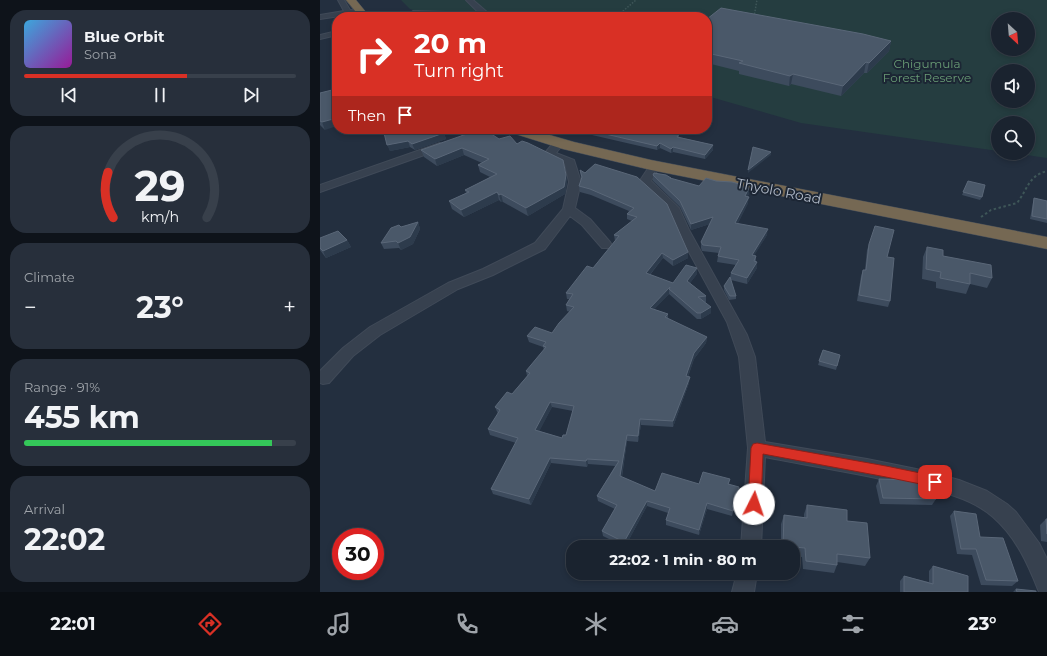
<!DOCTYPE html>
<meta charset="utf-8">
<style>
body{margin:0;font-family:Montserrat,sans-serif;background:#272f3b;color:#f1f3f6;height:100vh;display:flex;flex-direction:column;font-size:15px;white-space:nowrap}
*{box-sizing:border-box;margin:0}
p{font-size:13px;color:#9fa4aa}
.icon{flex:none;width:22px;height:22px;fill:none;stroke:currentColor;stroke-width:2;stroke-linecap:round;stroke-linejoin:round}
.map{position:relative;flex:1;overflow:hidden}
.side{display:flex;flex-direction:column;gap:10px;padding:10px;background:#0e131a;width:320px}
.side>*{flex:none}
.guide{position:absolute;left:12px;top:12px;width:380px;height:122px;border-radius:16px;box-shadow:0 2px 6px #0003,0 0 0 1px #38404b;background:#d93025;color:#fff;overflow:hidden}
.needle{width:26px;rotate:154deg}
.tools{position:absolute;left:671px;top:12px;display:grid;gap:8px}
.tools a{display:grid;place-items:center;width:44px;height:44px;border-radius:50%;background:#1a232f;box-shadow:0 2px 6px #0003,0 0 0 1px #38404b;font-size:20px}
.speed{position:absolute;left:12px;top:528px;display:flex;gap:8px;font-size:20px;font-weight:700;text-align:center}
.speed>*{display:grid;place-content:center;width:52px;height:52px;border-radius:50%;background:#1a232f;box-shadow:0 2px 6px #0003,0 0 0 1px #38404b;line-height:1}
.speed .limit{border:6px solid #d22;background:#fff;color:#111}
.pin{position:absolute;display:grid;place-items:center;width:34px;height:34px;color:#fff;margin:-17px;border-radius:8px;box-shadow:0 2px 6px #0006}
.me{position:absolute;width:44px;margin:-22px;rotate:4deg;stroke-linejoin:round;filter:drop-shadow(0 0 3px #0008)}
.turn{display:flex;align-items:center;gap:14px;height:84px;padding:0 16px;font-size:18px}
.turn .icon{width:52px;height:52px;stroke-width:2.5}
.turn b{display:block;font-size:28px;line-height:34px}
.then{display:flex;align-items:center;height:38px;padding:0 16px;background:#0003;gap:8px;font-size:15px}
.big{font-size:30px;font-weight:700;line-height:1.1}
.side .widget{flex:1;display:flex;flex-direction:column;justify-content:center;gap:6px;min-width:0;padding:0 14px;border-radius:16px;background:#272f3b}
.side .dial{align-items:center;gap:0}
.dial svg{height:104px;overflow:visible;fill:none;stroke:#38404b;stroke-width:7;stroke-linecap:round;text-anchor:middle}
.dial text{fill:#f1f3f6;stroke:none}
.song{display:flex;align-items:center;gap:12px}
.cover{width:48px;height:48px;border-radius:6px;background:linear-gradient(135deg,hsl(200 70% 55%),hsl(300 70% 35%))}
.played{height:4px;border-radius:2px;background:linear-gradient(90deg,#d93025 60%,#38404b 60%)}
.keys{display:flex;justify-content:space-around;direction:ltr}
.heat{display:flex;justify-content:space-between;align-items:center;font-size:22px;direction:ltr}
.charge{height:6px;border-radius:3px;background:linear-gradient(90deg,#34c759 91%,#38404b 0)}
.trip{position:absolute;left:246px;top:540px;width:234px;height:40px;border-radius:16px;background:#1a232f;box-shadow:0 2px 6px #0003,0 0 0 1px #38404b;font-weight:700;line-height:40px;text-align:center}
.dock{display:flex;height:64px;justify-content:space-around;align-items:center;background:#0a0e13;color:#9fa4aa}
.dock .icon{width:28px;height:28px}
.dock .selected{color:#d93025}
.dock b{font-size:18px;color:#f1f3f6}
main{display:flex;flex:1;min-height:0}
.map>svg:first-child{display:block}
.green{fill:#253d40;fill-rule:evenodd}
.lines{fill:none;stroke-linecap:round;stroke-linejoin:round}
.minor-casing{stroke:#404a58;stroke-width:2}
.highway-casing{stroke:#424c5a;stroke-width:1}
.path-far1{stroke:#3e5658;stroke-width:1.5;stroke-dasharray:1.5 1.5;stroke-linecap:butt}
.path{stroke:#3e5658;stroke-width:2;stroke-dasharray:2.5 2.5;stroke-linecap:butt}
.minor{fill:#37414f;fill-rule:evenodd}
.highway{fill:#756853;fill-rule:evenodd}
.wall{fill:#3d4b5d;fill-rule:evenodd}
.shaded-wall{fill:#2d3b4c}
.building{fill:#4a5869;stroke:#5a6778;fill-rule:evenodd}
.route{fill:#d93025;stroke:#8d1f18}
.labels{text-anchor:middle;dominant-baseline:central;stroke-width:4;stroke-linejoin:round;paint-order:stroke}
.far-park-label{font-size:12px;fill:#699c75;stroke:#1c2634}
.street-label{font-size:14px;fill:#b3bcca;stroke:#1c2634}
</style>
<main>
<section class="side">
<div class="widget">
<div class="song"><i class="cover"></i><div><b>Blue Orbit</b><p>Sona</p></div></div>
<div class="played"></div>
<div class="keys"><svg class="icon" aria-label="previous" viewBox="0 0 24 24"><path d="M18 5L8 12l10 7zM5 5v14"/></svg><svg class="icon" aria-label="pause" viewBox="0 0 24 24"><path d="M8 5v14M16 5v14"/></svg><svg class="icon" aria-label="next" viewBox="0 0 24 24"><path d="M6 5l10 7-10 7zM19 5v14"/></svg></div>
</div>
<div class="widget dial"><svg viewBox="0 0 100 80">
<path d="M14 69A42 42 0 1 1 86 69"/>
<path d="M14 69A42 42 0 0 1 10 34" stroke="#d93025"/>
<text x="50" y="56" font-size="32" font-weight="700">29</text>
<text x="50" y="72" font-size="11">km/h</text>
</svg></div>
<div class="widget"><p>Climate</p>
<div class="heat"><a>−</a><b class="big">23°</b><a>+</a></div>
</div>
<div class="widget"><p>Range · 91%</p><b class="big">455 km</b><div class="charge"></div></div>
<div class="widget"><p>Arrival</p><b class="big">22:02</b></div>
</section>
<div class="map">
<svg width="727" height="592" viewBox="0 0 727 592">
<rect width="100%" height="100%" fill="#232f3f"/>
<path class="green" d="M81,0H727V158L693,153H708V123H678V151L481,123L387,96V17H117L90,9ZM678,19H708V49H678ZM678,71H708V101H678Z"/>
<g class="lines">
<defs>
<path id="minor" d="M18,0H24L30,10L40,9L43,11L40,13L0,19V15L24,11Z
M146,0H153L168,13L183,15L186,17L95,15L92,17H85L93,11L159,13Z
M17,31V35L0,39V35Z
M158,129H173L171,131L147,139L142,136L143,134Z
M239,140L244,143L236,153L254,160L261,182L255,208L270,219L290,242L292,245L290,248H282L262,225L250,216L225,249L173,275L138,289L60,335L33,356L9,383L3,384L0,383V371L23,348L50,327L128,283L163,269L215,243L243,209L249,182L245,164L225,156L224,154L235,141Z
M120,143L125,146L124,148L0,192V185Z
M335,163L340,166L331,181L359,208L369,230L427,335L435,357L445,442L547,459L606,471L639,480L667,491L687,504L696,512L719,543L727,559V592H719C708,564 696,537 673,517C648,495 612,490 580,483C536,473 490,466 445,457L441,547H421L428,448L419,357L407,322L357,230L348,209L319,182L331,164Z
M417,573H437L434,592H412Z"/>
<path id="highway" d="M26,0H36L50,17H40Z
M187,129H209L254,142L331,160L727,237V249L331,170L243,149L189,132Z"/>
</defs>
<use href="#minor" class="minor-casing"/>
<use href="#highway" class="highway-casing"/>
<path class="path-far1" d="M296,17L316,0
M434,17L437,0"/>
<path class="path" d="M661,217L671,210L697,203C708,189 708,176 727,171"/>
<use href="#minor" class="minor"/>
<use href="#highway" class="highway"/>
</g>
<path class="wall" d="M387,19L571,41L569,51L547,73H544L521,96L471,84L469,86L419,74V71L387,63Z
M17,54V64L13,61L11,56Z
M0,93L5,130L0,125Z
M58,129H117L124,133L126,139L95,150L90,147L70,151L64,133Z
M258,129H340L339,130L359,134V137L393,145V150L385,159L353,152L351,153L340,148L337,150L259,132Z
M179,139L197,144L246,175L247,182L245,194L208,216L183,202H181L179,200L144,217L132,209L129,201L146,193L145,190L170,177L160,172L158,165L162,163L144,155L117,166L104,157L101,150Z
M275,164L368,258L353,266L343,258L330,275L353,283L377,274L370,283L386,296V302H385L391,313L381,319H377L349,294L334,309L348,314V319L387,337L386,343L374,359L368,377L369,383L353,427L321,425L318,442L307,441L302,477L335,491L410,479L409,484L418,492L412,516L387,509L379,535L346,525V520L348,513L327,506L305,547L283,536L282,531L295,509L278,501L277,496L295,466L268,464L267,467L231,463L211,505L173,494L171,489L196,443L170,435L168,429L178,414L175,407L192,394L207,376L206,371L224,350L223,347L209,342L207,336L232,333L250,312L247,311L246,305L249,299H247L246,293L273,268L295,241L294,235L312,221L307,219V214L309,211L271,195L260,192L259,186L261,178L260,170L265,173ZM232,407L253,411L246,435L242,438L219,431Z
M333,175L351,178V179L379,186L423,187L429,194L427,196L428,203L418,223L447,235L434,255L436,256V261L437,268L427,284L411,280L416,296V299L409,300L404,290V286L410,277L411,273L416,265L397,262L398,256L399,253L382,251L381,248V242L390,224L371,230L360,207L333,181Z
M648,181L662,197L660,200L642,195Z
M714,198L727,201V223L710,219L713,202Z
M98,222L100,229L93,244L81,250L79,248L64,249L61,243L81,227Z
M0,238L27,240L31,247L6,258L0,250Z
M549,244L567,257L570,301L568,307L537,301L541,276L543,270H545L547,250Z
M607,247L623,256L672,278L667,288L650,284L646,294L616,288V282L602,279L603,257Z
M503,350L520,355L516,370L498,365Z
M559,479L616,499L612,505L560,504L556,486Z
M487,505L527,521L550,558L545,566L517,562V565L514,573L483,569L482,557L473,556V547H461V524L464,515L484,518V514Z
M634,511L660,537L698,581L692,586L661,585L652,555L637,554L630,516Z
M726,519H727V542L721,541L720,525Z
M613,566L648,592H580V581L584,576L609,582V571Z
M696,589L716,592H693Z"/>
<path class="shaded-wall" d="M571,41L569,51L547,73L549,63Z
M546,62L544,73L521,96L523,86Z
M473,74L471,84L469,86L470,76Z
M17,118V126L5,130L2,122Z
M124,133L126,139L95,150L92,144Z
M88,141L90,147L70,151L67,145Z
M340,143V148L337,150V146Z
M393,145V150L385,159V155Z
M353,147V152L351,153V149Z
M142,148L144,155L117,166L115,159Z
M451,152V155L428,173V170Z
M246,175L247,182L245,194L208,216L206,208Z
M429,188V194L424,202L425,196Z
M177,192L179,200L144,217L141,210Z
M181,194L183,202H181L179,195Z
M429,197L428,203L415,229V223Z
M393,217V223L371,230V224Z
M98,222L100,229L93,244L81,250L78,243Z
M448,229L447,235L431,261L432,255Z
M27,240L31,247L6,258L3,251Z
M368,252V258L353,266V260Z
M342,253L343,258L326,279V273Z
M437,262V268L427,284V278Z
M377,268V274L367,287V281Z
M350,287L349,289V294L330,314V308Z
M391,307V313L381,319V313Z
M387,337L386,343L374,359L366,382V376L374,353Z
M370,377L369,383L353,427V421Z
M230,402L232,407L217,436L215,430Z
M320,419L321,425L318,442V436Z
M307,435V441L301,481L300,476Z
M230,458L231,463L211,505L209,499Z
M267,459L268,464L267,467L266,461Z
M327,501V506L305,547L304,542Z
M387,503V509L379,535V530Z"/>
<path class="building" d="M401,8L543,34L571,41L549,63L546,62L523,86L473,74L470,76L419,63L423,61L387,53V19Z
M17,54V60L11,56Z
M16,89L17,90V118L2,122L0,121V93Z
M63,129H117L124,133L92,144L88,141L67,145Z
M161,129H164L179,139L190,136L197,144L202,141L208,143L243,160L246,175L244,187L206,208L181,194L179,195L177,192L141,210L129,201L149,192L145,190L177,174L158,165L169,159L142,148L115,159L101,150Z
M264,129H335L359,134L357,137L393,145L385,155L353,147L351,149L340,143L337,146Z
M433,147L451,152L428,170Z
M275,164L317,177L347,204L368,252L353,260L342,253L326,273L353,283L366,265L377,268L367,281L386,296L378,297L391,307L381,313H377L349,289L350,287L330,308L348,314L345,317L387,337L374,353L366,376L370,377L353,421L320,419L318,436L307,435L300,476L335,491L342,473L379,484L383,472L410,479L408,484L419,487L413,511L387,503L379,530L346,520L350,508L327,501L304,542L282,531L297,505L277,496L299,461L267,459L266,461L230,458L209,499L171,489L198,438L168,429L180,410L175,407L187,392L192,394L210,373L206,371L226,347L223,346L226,342L207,336L215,327L232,333L239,323L254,307L246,305L253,294L246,293L267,266L273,268L299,236L294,235L317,217L307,214L314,208L270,189L259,186L262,177L260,170L265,173ZM230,402L254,406L246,435H243L242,438L215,430Z
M334,173L346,175L351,178H350L379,186L386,178L396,181L412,182L423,185L422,187L429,188L425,196L429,197L415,223L448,229L432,255L436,256L434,261L437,262L427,278L411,273L419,260L398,256L401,247L383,245L381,242L393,217L371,224L360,201L333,175Z
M648,181L665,185L662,197L643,192Z
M714,198L727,201V219L712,216Z
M98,222L90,237L78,243L76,241L61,243L71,228L79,225L81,227Z
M555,226L574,230L567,257L574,258L570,301L539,295L543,270H546L549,244Z
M18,231L27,240L3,251L0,248V238Z
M607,247L623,250V256L671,265L672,278L650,273V284L620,278L621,272L606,269Z
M410,277L416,296H410L404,286Z
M503,350L520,355L517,366L499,361Z
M559,479L593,480L612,484L616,499L563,498Z
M487,505L527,510V521L547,523L550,558L517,554V565L486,561L485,548L463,546L464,515L487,518Z
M634,511L656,514L660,537L683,538L698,581L666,580L656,549H641Z
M726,519H727V534Z
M613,566L648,576V592H584V576L613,584Z
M696,589L716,591V592H697Z"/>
<path class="route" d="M437,443L566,466L615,476L619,478L621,482L619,486L615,487L566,477L443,454L441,504L439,508L434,510L430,508L428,504L431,448L433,444Z"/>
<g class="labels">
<g class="far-park-label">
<text x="607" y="63">Chigumula<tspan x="607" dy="14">Forest Reserve</tspan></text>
</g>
<g class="street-label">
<text transform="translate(459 191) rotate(11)">Thyolo Road</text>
</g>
</g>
</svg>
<div class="tools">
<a><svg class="needle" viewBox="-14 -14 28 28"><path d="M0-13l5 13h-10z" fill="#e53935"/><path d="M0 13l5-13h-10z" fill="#9fa4aa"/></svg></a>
<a><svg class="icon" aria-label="sound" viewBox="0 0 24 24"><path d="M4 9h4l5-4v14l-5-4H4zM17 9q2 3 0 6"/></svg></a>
<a><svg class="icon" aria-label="search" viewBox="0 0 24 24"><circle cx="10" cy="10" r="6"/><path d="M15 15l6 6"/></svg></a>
</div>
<div class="speed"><div class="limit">30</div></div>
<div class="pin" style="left:615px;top:482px;background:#d93025"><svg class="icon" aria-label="arrive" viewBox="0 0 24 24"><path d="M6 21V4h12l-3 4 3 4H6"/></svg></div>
<svg class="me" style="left:434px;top:504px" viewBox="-20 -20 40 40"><circle r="19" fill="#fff"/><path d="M0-13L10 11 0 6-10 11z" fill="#d93025"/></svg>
<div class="trip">22:02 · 1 min · 80 m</div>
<div class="guide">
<div class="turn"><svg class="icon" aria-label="right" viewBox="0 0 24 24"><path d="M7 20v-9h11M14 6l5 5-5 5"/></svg><div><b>20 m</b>Turn right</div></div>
<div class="then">Then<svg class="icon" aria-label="arrive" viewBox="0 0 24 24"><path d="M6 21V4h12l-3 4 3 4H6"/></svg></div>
</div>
</div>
</main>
<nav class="dock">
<b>22:01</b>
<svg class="icon selected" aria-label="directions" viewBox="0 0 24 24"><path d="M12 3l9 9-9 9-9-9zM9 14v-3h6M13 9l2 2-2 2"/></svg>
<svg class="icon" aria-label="music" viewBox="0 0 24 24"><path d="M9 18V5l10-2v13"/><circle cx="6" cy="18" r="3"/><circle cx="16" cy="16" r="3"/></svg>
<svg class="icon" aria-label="phone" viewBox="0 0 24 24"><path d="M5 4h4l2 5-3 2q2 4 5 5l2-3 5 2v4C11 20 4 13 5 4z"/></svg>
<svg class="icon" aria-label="climate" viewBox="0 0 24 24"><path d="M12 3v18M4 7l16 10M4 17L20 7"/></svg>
<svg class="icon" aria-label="car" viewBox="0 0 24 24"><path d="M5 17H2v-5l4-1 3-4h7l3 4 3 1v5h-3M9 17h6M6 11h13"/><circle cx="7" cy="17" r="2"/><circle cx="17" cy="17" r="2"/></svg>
<svg class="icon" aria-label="filters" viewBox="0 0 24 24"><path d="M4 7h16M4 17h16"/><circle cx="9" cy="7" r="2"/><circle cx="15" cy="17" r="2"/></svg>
<b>23°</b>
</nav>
